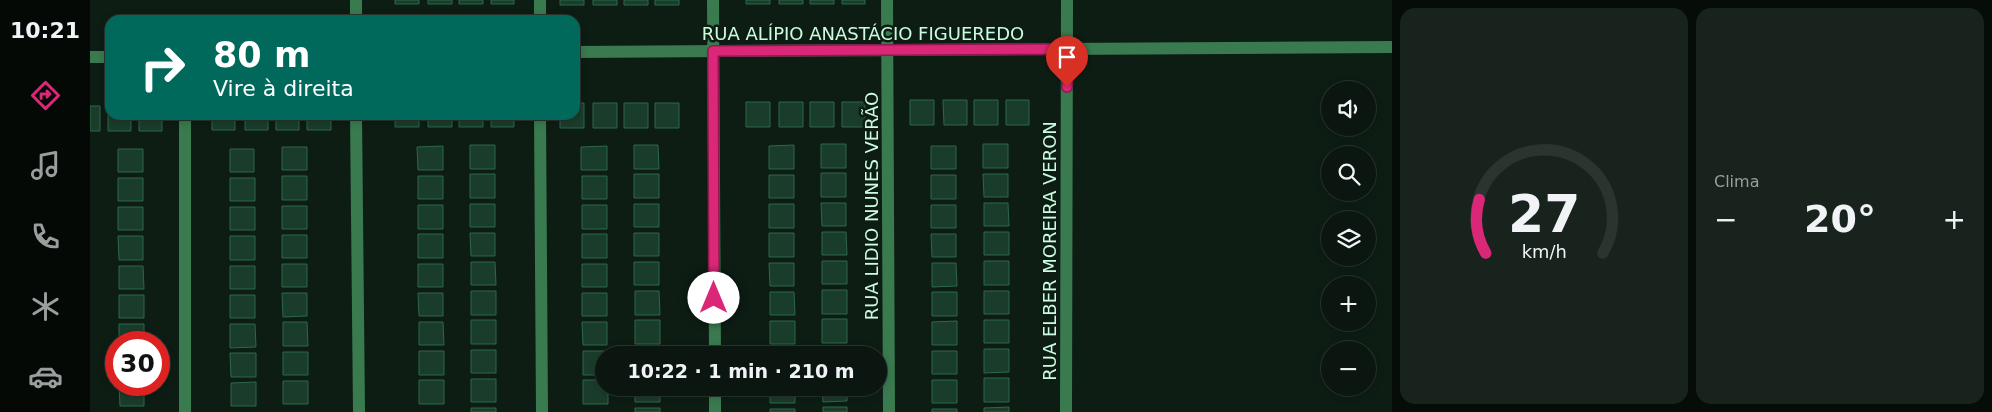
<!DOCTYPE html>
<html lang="pt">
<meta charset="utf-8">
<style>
body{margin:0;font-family:"DejaVu Sans",sans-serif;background:#18231d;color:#f1f3f6;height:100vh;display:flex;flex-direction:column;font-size:19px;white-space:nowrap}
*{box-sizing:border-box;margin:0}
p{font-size:16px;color:#999f9e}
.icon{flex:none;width:28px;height:28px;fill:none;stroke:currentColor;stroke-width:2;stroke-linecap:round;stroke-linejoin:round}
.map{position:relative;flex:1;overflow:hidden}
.details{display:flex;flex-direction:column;gap:8px;padding:8px;background:#060c08;width:600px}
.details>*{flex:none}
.hud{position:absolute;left:15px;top:15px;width:475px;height:105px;border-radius:15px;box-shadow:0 2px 8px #0003,0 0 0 1px #2a352f;background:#00695c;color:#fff;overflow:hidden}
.tools{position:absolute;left:1231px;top:81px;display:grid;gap:10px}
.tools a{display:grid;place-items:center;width:55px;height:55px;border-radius:50%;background:#0a160f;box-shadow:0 2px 8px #0003,0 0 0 1px #2a352f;font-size:25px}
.speed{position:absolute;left:15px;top:331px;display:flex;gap:10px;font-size:25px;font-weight:700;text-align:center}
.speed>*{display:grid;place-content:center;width:65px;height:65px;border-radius:50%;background:#0a160f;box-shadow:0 2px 8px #0003,0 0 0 1px #2a352f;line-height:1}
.speed .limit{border:8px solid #d22;background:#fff;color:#111}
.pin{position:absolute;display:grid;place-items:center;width:42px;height:42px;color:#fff;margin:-51px -21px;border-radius:50% 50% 50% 0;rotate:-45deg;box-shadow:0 0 5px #0007}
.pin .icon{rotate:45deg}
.me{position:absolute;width:55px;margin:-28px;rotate:0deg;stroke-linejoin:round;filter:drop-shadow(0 0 4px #0008)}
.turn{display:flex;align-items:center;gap:18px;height:105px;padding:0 25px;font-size:22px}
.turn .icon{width:65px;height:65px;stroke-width:2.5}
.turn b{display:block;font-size:35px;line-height:42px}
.big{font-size:38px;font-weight:600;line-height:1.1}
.details .widget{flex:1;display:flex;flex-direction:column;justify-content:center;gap:8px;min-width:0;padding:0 18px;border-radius:15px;background:#18231d}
.details .dial{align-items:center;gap:0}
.dial svg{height:130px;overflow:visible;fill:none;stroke:#2a352f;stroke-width:7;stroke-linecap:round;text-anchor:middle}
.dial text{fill:#f1f3f6;stroke:none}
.heat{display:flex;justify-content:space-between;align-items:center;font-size:28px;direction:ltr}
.details .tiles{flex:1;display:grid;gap:8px;grid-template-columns:repeat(2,1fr)}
.trip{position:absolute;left:505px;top:346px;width:292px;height:50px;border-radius:25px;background:#0a160f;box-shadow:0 2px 8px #0003,0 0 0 1px #2a352f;font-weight:600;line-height:50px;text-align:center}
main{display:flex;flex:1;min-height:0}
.tab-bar{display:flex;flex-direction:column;width:90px;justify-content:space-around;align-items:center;background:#040906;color:#999f9e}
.tab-bar .icon{width:35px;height:35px}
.tab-bar .current{color:#db2777}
.tab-bar b{font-size:22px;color:#f1f3f6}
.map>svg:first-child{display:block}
.building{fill:#1a3d2b;stroke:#2d684a}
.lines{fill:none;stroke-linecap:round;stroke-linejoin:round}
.minor{stroke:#3a7a4f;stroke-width:12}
.route-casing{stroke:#8e194d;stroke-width:12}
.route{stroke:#db2777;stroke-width:9}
.labels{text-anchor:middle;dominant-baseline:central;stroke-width:5;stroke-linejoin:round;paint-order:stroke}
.street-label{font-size:18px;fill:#ccfcdf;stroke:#0d1d14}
</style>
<main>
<nav class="tab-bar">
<b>10:21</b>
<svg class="icon current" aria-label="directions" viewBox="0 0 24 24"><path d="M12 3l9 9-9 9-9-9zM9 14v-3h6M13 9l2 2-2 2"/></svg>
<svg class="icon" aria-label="music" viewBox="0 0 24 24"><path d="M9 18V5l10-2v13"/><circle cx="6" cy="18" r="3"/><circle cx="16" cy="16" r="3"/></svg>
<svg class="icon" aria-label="phone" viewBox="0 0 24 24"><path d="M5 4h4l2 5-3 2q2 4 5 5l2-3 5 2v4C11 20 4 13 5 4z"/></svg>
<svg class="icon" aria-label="climate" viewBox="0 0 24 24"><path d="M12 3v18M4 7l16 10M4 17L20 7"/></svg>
<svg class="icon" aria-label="car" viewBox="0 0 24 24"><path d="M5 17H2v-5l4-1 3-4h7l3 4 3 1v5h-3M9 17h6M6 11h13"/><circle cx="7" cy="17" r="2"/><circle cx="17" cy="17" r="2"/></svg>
</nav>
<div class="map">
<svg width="1302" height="412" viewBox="0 0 1302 412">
<rect width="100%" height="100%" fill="#0d1d14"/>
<path class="building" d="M305,0H329V4H305Z
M338,0H362V4H338Z
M369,0H393V4H369Z
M401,0H424V4H401Z
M470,0H494V5H470Z
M503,0H527V5H503Z
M534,0H558V5H534Z
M565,0H589V5H565Z
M656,0H680V4H656Z
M689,0H713V4H689Z
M720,0H744V4H720Z
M752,0H775V4H752Z
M820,100H844V125H820Z
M853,100H877V125H854Z
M884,100H908V125H884Z
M916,100H939V125H916Z
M656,102H680V127H656Z
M689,102H713V127H689Z
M720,102H744V127H720Z
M752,102H775V127H752Z
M485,103H494V128H470V115H485Z
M503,103H527V128H503Z
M534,103H558V128H534Z
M565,103H589V128H565Z
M0,106H10V131H0Z
M18,106H20V115H41V131H18Z
M49,115H72V131H49Z
M122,115H145V130H122Z
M155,115H178V130H155Z
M186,115H209V130H186Z
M217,115H241V130H217Z
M305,115H329V127H305Z
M338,115H362V127H338Z
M369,115H393V127H369Z
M401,115H424V127H401Z
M731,144H756V168H731Z
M893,144H918V168H893Z
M380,145H405V169H380Z
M544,145H568L569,169H544Z
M704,145V169H679V146Z
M353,146V170H328L327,147Z
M517,146V170H491V147Z
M841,146H866V169H841Z
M192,147H217V170H192Z
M28,149H53V172H28Z
M140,149H164V172H140Z
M731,173H756V197H731Z
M380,174H405V198H380Z
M544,174H569V198H544Z
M893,174H918V197H894Z
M679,175H704V198H679Z
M841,175H866V199H841Z
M192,176H217V200H192Z
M328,176H353V199H328Z
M492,176H517V199H492Z
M28,178H53V201H28Z
M140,178H165V201H140Z
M731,203H756V226H732Z
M894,203H918L919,226H894Z
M380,204H405V227H380Z
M544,204H569V227H544Z
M679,204H704V228H679Z
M328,205H353V229H328Z
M492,205H517V229H492Z
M841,205H866V228H841Z
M192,206H217V229H192Z
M28,207H53V230H28Z
M140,207H165V230H140Z
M732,232H756L757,255H732Z
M894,232H919V255H894Z
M380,233H405V256H381Z
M544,233H569V256H544Z
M679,233H704V257H679Z
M328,234H353V258H328Z
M492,234H517V258H492Z
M841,234H866V257H842Z
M192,235H217V258H192Z
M28,236H53V260H29Z
M140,236H165V260H140Z
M732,261H757V284H732Z
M894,261H919V285H894Z
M381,262H405L406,285H381Z
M544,262H569V285H544Z
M679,263H704V286H680Z
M842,263H866L867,286L842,287Z
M192,264H217V287H192Z
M328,264H353V287H328Z
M492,264H517V287H492Z
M29,266H53L54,289H29Z
M140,266H165V289H140Z
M732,290H757V314H732Z
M381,291H406V315H381Z
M545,291H569L570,315H545Z
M894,291H919V314H894Z
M680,292H704L705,315H680Z
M842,292H867V316H842Z
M192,293H217V316L193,317Z
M328,293H353V316H329Z
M492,293H517V316H492Z
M29,295H54V318H29Z
M140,295H165V318H140Z
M732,319H757V343H732Z
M381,320H406V344H381Z
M545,320H570V344H545Z
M894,320H919V343H894Z
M680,321H705V344H680Z
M867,321V345H842V322Z
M193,322H217L218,346H193Z
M329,322H353L354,345H329Z
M492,322H517V345H493Z
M29,324H54V342H29Z
M140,324H165L166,347L140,348Z
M732,349H757V355H732Z
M894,349H919V372L894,373Z
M381,350H406V373H381Z
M545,350H570V355H545Z
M680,350H705V355H680Z
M329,351H354V375H329Z
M493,351H517V355H514V375H493Z
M842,351H867V374H842Z
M193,352H218V375H193Z
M140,353H166V377H141Z
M894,378H919V402H894Z
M381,379H406V402H381Z
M329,380H354V404H329Z
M493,380H514V388H518V404H493Z
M842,380H867V403H842Z
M193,381H218V404H193Z
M166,382V406H141V383Z
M29,385H54V406H30Z
M545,388H570V402H545Z
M680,388H705V403H680Z
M732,388H757V401L733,402Z
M733,407H757V412H733Z
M919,407V412H894V408Z
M381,408H406V412H381Z
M545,408H570V412H545Z
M680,409H705V412H680Z
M842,409H867V412H842Z"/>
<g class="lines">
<path class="minor" d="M266,0V20
M450,0V20
M623,0L625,355
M797,0L799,412
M485,52L1302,47
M0,57H20
M266,115L269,412
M450,115L452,412
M625,388V412
M95,412V115
M976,412L977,0"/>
</g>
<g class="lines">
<defs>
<path id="route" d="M624,298L623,51L978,49L977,87"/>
</defs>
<use href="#route" class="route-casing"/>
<use href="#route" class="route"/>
</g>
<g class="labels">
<g class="street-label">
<text x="773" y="33">RUA ALÍPIO ANASTÁCIO FIGUEREDO</text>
<text transform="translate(781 206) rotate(-90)">RUA LIDIO NUNES VERÃO</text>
<text transform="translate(959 251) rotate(-90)">RUA ELBER MOREIRA VERON</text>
</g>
</g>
</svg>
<div class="tools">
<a><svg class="icon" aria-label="sound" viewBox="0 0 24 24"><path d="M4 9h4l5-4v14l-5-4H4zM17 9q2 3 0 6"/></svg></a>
<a><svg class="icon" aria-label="search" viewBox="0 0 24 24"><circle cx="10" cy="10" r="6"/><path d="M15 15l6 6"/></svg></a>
<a><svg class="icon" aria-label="layers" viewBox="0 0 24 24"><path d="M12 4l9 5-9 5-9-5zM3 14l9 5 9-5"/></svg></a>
<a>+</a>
<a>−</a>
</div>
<div class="speed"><div class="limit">30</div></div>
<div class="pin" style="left:977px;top:87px;background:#d93025"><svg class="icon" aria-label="arrive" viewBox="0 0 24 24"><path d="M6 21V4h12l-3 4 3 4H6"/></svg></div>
<svg class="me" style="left:624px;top:298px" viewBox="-20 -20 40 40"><circle r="19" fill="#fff"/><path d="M0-13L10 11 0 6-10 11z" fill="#db2777"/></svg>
<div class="trip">10:22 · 1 min · 210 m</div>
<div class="hud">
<div class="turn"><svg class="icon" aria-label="right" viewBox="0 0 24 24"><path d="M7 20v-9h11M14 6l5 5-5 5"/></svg><div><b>80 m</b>Vire à direita</div></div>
</div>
</div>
<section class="details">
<div class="tiles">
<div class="widget dial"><svg viewBox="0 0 100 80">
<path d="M14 69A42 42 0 1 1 86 69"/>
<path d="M14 69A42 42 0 0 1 10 36" stroke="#db2777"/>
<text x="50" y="56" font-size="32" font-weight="700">27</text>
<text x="50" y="72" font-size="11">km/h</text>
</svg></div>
<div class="widget"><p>Clima</p>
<div class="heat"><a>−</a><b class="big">20°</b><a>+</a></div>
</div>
</div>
</section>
</main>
